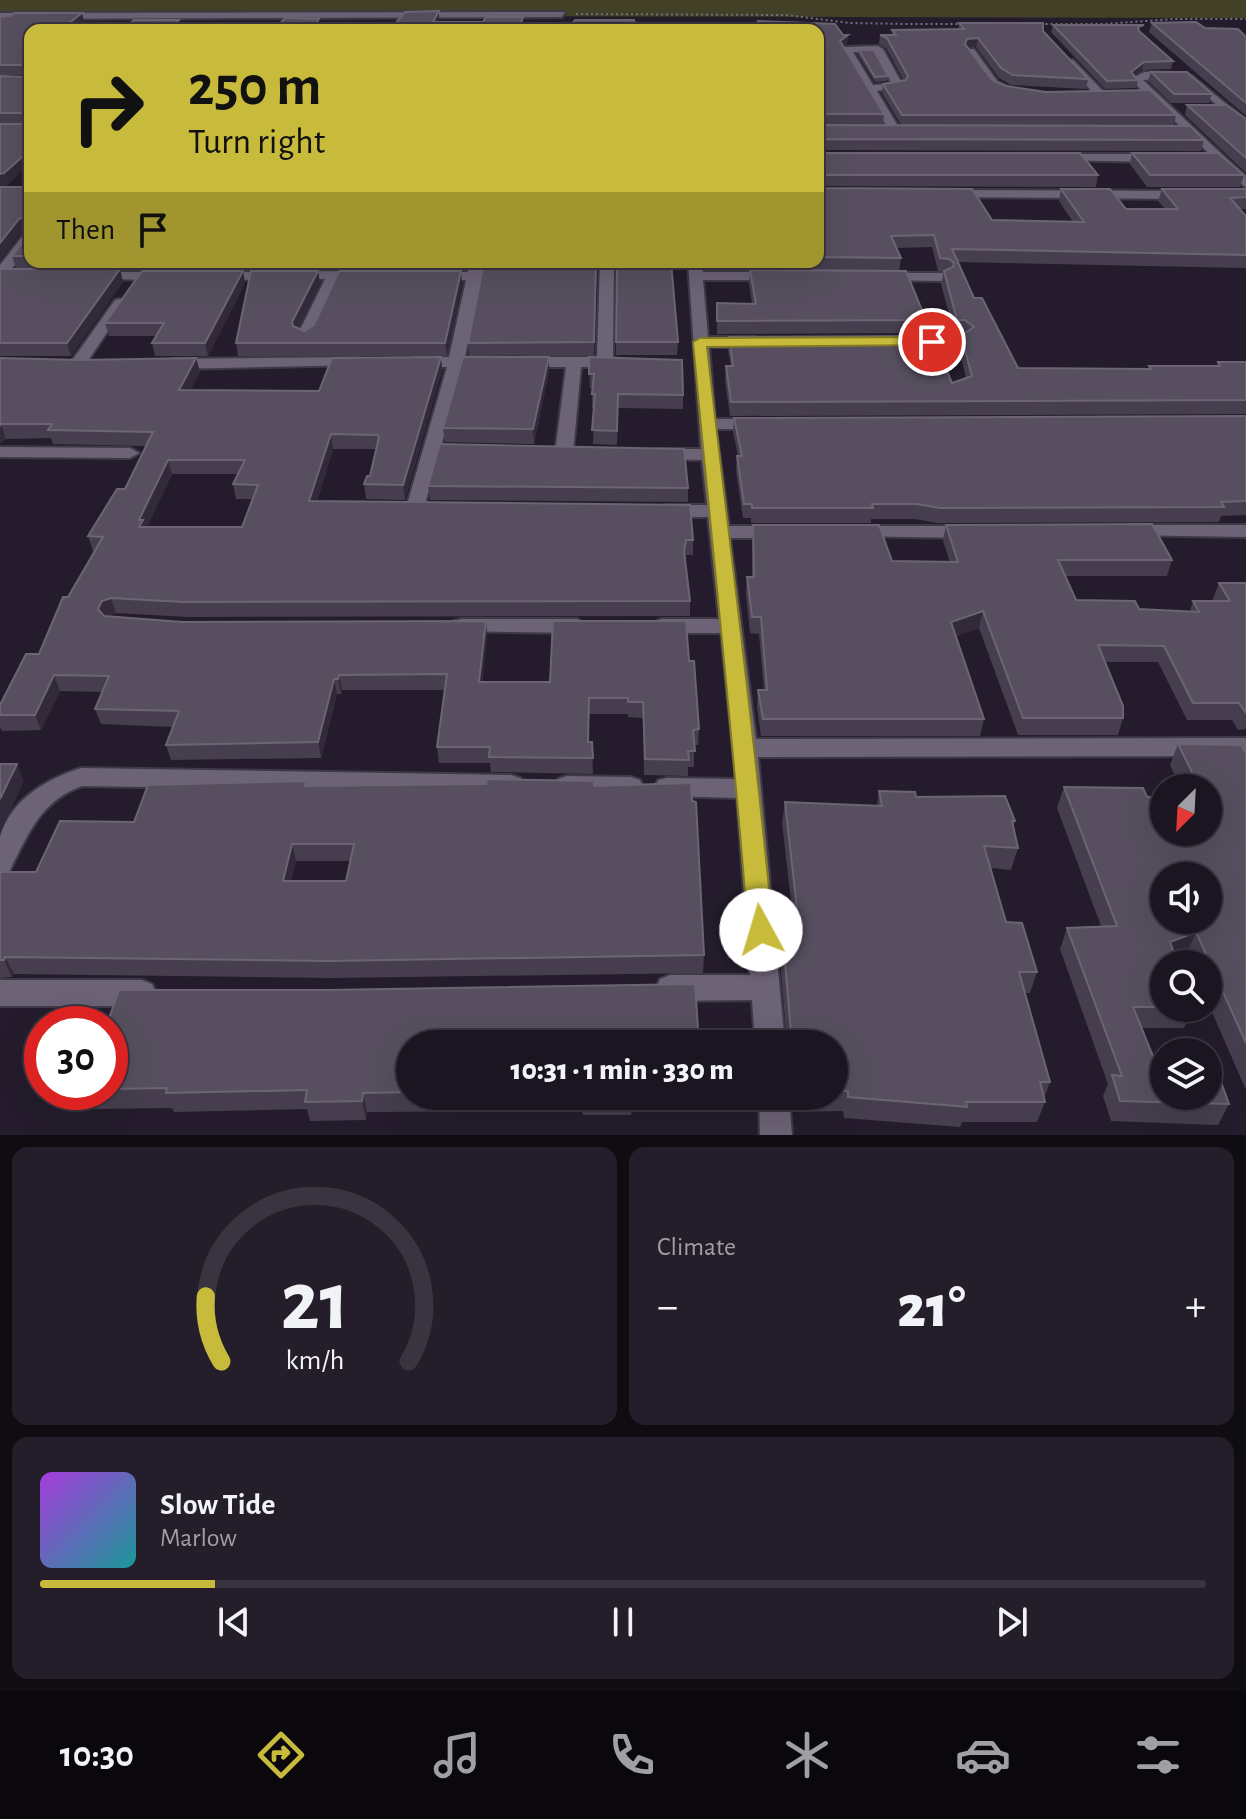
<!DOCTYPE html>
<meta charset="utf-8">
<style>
body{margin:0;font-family:"Alegreya Sans",sans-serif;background:#241e2a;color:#f1f3f6;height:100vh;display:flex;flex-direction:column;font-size:30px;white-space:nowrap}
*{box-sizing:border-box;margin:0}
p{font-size:26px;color:#a09fa5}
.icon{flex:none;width:44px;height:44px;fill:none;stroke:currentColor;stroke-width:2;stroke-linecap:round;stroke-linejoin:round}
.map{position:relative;height:1135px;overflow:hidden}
.panel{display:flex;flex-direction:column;gap:12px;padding:12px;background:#0f0c12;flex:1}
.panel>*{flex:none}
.banner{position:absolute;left:24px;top:24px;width:800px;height:244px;border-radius:16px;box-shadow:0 8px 32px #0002,0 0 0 2px #39343f;background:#c8bb3b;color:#111;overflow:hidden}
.needle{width:52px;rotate:204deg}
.buttons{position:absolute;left:1150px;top:774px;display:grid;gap:16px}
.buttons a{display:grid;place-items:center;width:72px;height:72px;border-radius:50%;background:#1b1521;box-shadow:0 8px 32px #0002,0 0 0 2px #39343f;font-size:40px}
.speed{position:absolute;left:24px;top:1006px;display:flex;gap:16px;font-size:40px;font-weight:700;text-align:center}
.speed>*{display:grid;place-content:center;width:104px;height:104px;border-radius:50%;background:#1b1521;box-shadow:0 8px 32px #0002,0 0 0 2px #39343f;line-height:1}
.speed .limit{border:12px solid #d22;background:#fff;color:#111}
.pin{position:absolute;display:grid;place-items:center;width:68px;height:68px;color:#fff;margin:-34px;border:4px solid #fff;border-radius:50%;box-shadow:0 2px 8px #0007}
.me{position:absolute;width:88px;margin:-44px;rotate:354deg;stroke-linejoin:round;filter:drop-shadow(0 0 6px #0008)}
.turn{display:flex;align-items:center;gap:28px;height:168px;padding:0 32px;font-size:36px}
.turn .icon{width:104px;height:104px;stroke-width:2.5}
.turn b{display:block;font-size:56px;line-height:68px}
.then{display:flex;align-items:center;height:76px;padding:0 32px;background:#0003;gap:16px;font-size:30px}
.big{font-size:60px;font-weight:800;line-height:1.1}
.panel .card{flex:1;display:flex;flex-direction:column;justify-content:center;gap:12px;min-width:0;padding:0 28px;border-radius:16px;background:#241e2a}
.panel .dial{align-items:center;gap:0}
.dial svg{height:208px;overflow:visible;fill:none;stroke:#39343f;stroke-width:7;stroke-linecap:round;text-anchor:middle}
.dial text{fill:#f1f3f6;stroke:none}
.song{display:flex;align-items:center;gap:24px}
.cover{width:96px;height:96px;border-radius:12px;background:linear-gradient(135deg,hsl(280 70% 55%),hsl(180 70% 35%))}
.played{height:8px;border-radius:4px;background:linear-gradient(90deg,#c8bb3b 15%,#39343f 15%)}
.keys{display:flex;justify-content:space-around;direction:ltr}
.heat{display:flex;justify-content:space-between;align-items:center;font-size:44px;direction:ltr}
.panel .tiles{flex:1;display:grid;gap:12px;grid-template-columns:1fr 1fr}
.card:last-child{grid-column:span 2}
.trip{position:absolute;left:396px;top:1030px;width:452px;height:80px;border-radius:40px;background:#1b1521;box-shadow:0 8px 32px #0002,0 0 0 2px #39343f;font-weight:800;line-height:80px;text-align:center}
.dock{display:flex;height:128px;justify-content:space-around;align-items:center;background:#0b080d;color:#a09fa5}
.dock .icon{width:56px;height:56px}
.dock .on{color:#c8bb3b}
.dock b{font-size:36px;color:#f1f3f6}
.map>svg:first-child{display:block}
.green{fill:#434128}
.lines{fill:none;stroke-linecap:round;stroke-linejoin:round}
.minor-casing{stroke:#3f3946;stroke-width:4}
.path{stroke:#766f7d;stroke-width:2;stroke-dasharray:2 3;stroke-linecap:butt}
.minor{fill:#6c6376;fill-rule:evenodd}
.wall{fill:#463e4e;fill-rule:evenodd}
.shaded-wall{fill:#32293a}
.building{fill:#574f5f;stroke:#6c6474;stroke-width:2;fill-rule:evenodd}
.route{fill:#c8bb3b;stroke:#827a26;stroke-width:2}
</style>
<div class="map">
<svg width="1246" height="1135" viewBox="0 0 1246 1135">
<rect width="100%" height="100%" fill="#241c2c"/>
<path class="green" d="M0,0H1246V18L0,15Z"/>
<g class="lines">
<defs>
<path id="minor" d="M565,12L562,17L0,19V13Z
M844,47L878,46L883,49L904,87L877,91L901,131L899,133L889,131ZM853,52H875L892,84L873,85Z
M968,49H974L998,82L1008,87V91L990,86Z
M1067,60H1073L1104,92V96H1096L1067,64Z
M1144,72L1179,73V77L1175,78L1143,80L1246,177V188L1133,82V78Z
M1192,76L1246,120V129L1188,81V77Z
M1060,154H1156L1162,158L1156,162L1056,160L1054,158Z
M950,190L1186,191L1192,195L1186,199L946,197L944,194Z
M30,232V245L5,277L0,278V265L25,233Z
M470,262H484L465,357H488L496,362L488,367H463L424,508L415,514L406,508L447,367H416L408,362L416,357H449L466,280H434L427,276L434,272H468Z
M600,262H614L613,357L624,362L616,367H581L573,453L564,458L555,453L566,367H524L516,362L524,357H597Z
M688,262H702L703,272H776L783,276L776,280H703L708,337H756L764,342L756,347H709L715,419H758L767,424L758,429H716L729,526H778L788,532L778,538H730L756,739L1246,738V756L758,757L785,1044H755L752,1000L670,1001L660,997L656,988L660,979L670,975H750L737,798L667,796L658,794L655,787L658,780L667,778L736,779L721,633H661L650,626L661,619H719L708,517H666L657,511L666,505H707L702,460L659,459L650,454L659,449H701Z
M362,271L367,272V278L339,279L313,336L305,341L297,336L325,279L218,280L211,276L218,272Z
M94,272H166L173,276L166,280L89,279L87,276Z
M884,273H942L949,277L942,281L879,280L877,277Z
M120,299L127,303L83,368H71V362L115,300Z
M961,336L969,341L966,344L908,347L900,342L908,337Z
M356,357L362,359V365L172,369L164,364L172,359Z
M0,447L130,448L139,453L130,458L0,457Z
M1130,525H1246V537L1123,535L1120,531Z
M854,526H970L980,532L970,538L847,536L844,532Z
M461,619H577L588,626L577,633L454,631L450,626L454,621Z
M81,768L511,775L520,778L523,784L520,790L511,793L82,786C40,801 28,835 9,872L0,875C0,864 0,848 0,837C11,799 47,779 81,768Z
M567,776L631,777L640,780L643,786L640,792L631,795L567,794L558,791L555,785L558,779Z
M0,980H142L152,984L156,993L152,1002L142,1006H0Z
M759,1096H789L792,1135H760Z"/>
</defs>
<use href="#minor" class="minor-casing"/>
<path class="path" d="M576,14L786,15L850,23L907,24H1105L1173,19H1246"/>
<use href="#minor" class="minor"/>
</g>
<path class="wall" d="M439,11L438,22H483L523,17V23L635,26L758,23V21L848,35L847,44L844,47L884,114L883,125H818L395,24Z
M0,17L84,22L77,28L180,29L30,30V163L7,185L0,186V124H27L0,123V76L27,77L28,75H0Z
M959,23L1043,31L1088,79L1086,89L1011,85L999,78L976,47L968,48L992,80L1006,86L1176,115L1174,125H901L882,93L883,84L904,81L886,48L879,44L880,35H892V30L958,29Z
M1152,23L1205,28L1246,37V116L1149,32Z
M1053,25L1142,32L1141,33L1173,61L1171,69L1142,70L1134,76L1138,80L1136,88L1105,89L1051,32Z
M859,50L888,76L887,81L875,82L858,55Z
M1151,72L1212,94L1209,103H1171L1148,81Z
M1187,105L1246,119V173L1185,115Z
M818,125L819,126L1204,140L1201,151L818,150L819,153L1098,175L1096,187L818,186Z
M1132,153L1244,175L1240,187H1147L1130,164Z
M0,187H30V262H467L466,269H256L255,264L253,269L16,268L12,256L29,235V229L23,231L0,260Z
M818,187L992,220L1073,222L1059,201L1061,189L1126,209H1165L1158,201L1162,189H1246V209H1240L1246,216V268L958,262L974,298L1018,368L1149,369V366H1217L1218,362H1246V414L730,416L725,380L726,366H731L728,350L729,337L952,383L966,378L959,349L961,336L963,334L954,333L941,284L944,271H938L932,247L896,248L901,258L899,271L712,269L711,262H818Z
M597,262L594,355L469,356L468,343Z
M617,262L678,342L677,355H616Z
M0,269L123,282L71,356H0Z
M750,270L926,320L924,333L717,334V303L752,304L749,283Z
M318,271L320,283L298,328L304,331L462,283L447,356H238L236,343Z
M245,283L208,356H155L152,343L156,336H109L105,323Z
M441,357L442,371L405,500L366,499L364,484L370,476L377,449H333L317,501L693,540V555H685L690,601V616L188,617L116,613L108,616L183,622L486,621L487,636L482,682H550L689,661L699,729L698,745H694V767H688V776L644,775L643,718L628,717V714H589V742H592L593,774L491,772L490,763H439L437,747L445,690H342L341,694H337L321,758L171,760L166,745L173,727L101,724L95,709L102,692L60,691L41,730L2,731L0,727V705L39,654L68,597L95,551H93L88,536L125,489L146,446L53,444L51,438L6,439L0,444V358L80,360L196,358L200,372L190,390L319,391ZM172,474H238L233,484L236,499H252L242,527H147Z
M549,357V371L534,444L445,442L443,428Z
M589,357L683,395V409L618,408L617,445L593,444L594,408H592V388H590Z
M1246,416V515L1221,516L1219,522L937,523L915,519H871V523H751V518H743L736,471L737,456H738L733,432L734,418Z
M428,486L688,488V502L430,500Z
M753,525L892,561L950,562L943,541L946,525L1172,560L1167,576H1066L1076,600L1139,609L1190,611L1193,601H1214L1213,599L1219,583H1246V729L1238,730L1232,720H1187L1158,662H1105L1123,718L1118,735H1018L979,628L956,636L984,719L980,736H761L757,707L758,690H764L759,634L750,633L746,594L747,577H752V541Z
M1178,744L1246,754V1090L1208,1003V964H1191L1187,953L1164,964V1008H1193L1184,1028H1141L1159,1071L1229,1104L1218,1125L1111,1121L1103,1096L1108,1084L1060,949L1067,928L1101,926L1057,808L1064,787L1147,797L1208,832V788H1181L1170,765Z
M306,781L307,786H594L704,955L703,973L332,978L14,974L12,977L0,978V872H36L134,822ZM296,861H350L346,881H291Z
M879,791L916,797L1015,821L1013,827L1018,848L1011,870L991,868L1006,922L1037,972L1030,993H1025L1050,1082L1044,1098L1045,1102L1037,1122H962L960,1127L844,1118L843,1111L793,1112L792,1096H834V1044H787L779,948L782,927H794L782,823L785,802L877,806Z
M110,1024L410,1044V1096H701L700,1105H632L631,1115H583L582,1111L367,1112L366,1120L310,1121L307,1109L174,1112L172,1108L94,1109L86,1092H110Z"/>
<path class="shaded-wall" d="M439,11V20L434,30L433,22Z
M82,13L84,22L74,30L63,28Z
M319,19L320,28L319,30H311Z
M179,20L180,30H168Z
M848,35L847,44L839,50L840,41Z
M978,38L976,47L965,48V44L967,39Z
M1144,62L1142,70L1129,80L1131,72Z
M29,150L30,163L7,185L0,186V174Z
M26,217L29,229L23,231L0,260V243L19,219Z
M120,269L123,282L71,356L67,343Z
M243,271L245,283L208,356L205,343Z
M318,271L320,283L294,335L292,322Z
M461,271L462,283L447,356L445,343Z
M441,357L442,371L405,500L403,485Z
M549,357V371L534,444L533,429Z
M196,358L200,372L183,404L179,390Z
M1,424L6,439L0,444V426Z
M331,434L333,449L312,516L309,501Z
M168,460L172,474L146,530L139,527V520Z
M111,598L116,613L107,616L103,625L98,609L102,601Z
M983,611L979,628L947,639L951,622Z
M486,621L487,636L481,698L479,682Z
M54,675L60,691L41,730L35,715Z
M339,675L342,690L341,694L338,679Z
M334,679L337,694L321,758L318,742Z
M17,764L24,781L0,833V799Z
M292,844L296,861L287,898L283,881Z
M1196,932L1187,953L1161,964L1170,942Z
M5,957L14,974L12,977L4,960Z
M363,1093L367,1112L366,1120L362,1101Z"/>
<path class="building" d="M439,11L433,22H483L486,17H523L521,23L562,24H572L575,20H634L635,26L759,23L758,21L835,24L843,35H848L840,41L884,114H819L818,117V30H344L347,24H395L405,12Z
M15,13H82L63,28H125L134,20H179L168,30H30V68L27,65H0V17L10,16Z
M285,18L319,19L311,30H274Z
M1196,22L1205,28L1238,29L1246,37V103L1152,23Z
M959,23H1043V31L1088,79L1013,75L1001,68L978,38L967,39L965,44L992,80L1006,86L1046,92L1150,90L1176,115H902L883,84L906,80L908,76L887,38L880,35H896L892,30L964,29Z
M1053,25H1144L1138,27L1139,31L1173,61L1144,62L1131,72L1138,80L1107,81Z
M859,50H874L888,76L875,77Z
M30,69V150L4,173L0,174V124H27L29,113H0V76L27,77Z
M1151,72H1187L1212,94H1174Z
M1187,105H1226L1246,119V158Z
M818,125L1190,126L1204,140L819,139L818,140Z
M818,149L819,153H1080L1098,175H819L818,179Z
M1132,153H1218L1244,175H1150Z
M0,187H30V256H12L29,235V220L26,217L19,219L0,243Z
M818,187L819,188L972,189L992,220L1084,222L1061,189H1110L1126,209H1178L1162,189H1246V197L1230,198L1246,216V255L952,249L974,298H982L1018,368L1151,369L1149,366H1220L1218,362H1246V400L731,402L726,366H733L729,337L933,336L952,383L972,376L961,336L974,327L965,320H957L944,271L953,267L954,263L949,259L940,258L934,235L891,236L901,258L818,257Z
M484,262H596L594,342L468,343Z
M617,262H671L678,342H616Z
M0,269H120L67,343H0Z
M750,270L906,271L926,320L717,321V303L756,304Z
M142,271H243L205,343H152L164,323H105Z
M251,271H318L292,322L293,326L304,331L314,325L339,271H461L445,343H236Z
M441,357L403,485L364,484L367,476H370L379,437L377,435L331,434L309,501L690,505L693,540H686L684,551L690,601L184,602L111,598L102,601L98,609L104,616L183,622L486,621L479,682H550L553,621H686L689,661H694L699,729L693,730L695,751H688L689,760L645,759L643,702H628V698H589L588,742H592L593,758L489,757L490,747H437L447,674L339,675L338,679H334L318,742L166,745L179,711L95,709L109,676L54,675L35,715H0V705L26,654H39L63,597H68L103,537L88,536L117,489H125L153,432L48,430L52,424H1L0,426V358L80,360L196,358L179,390L319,391L332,358ZM168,460H245L233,484L258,485L242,527H139L143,520H139Z
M463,357H549L533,429L443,428Z
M589,357L682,360L683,395L618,394L617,431L592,430L595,394H592L594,374H589Z
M1246,416V501L1221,502L1224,507L940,508L917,504H872L873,508H752V504H744L737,456H742L734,418Z
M440,444L684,449L688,488L428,486Z
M1152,524L1172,560H1058L1076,600L1135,601L1139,609L1199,612L1193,601H1230L1219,583H1246V713L1239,703H1193L1164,646L1098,645L1123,706V718H1023L983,611L951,622L984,719H763L758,690H767L761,617H752L747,577H754L753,525H879L892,561L958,562L946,525Z
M1178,744L1241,745L1246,754V1043L1196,932L1170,942L1178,964H1164V1007H1133L1159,1071L1164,1072V1096H1208V1073L1218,1074L1229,1104L1120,1101L1112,1075L1122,1076L1067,928L1117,926L1064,787L1143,788L1147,797H1164V832H1208V788H1200ZM1164,876H1208V920H1164Z
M0,764H17L0,799Z
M487,779L594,781V786L691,783L692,801L696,802L704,955L328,961L5,957L4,960H0V872H36L60,821L134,822L148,785L306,781L305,786L486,784ZM292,844H354L346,881H283Z
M879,791L915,792L916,797L1005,796L1015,821H1012L1018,848L984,846L1006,922L1022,923L1037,972H1019L1050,1082H1040L1045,1102H966L967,1107L848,1097V1091H834V1044H792L782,927H799L785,802L882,806Z
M695,984L699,1044H410V1092L363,1093L362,1101L305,1102L307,1090L166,1093L167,1088L110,1089V1024H107L119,990H327Z"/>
<path class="route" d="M932,337L939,342L937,345L707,347C729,541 755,735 773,930L769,937L761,940L752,937L748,930C733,734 711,538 693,342L700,338Z"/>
</svg>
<div class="buttons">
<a><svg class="needle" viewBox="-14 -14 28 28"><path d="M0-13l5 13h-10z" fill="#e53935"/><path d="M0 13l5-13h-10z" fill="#a09fa5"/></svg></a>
<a><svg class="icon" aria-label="sound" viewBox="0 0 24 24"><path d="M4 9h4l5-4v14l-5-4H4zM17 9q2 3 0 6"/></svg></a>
<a><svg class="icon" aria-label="search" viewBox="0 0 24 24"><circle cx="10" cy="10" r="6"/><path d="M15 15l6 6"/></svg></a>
<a><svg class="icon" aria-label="layers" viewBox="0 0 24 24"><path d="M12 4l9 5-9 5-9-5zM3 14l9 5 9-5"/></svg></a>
</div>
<div class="speed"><div class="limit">30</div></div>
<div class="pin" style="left:932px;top:342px;background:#d93025"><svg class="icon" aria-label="arrive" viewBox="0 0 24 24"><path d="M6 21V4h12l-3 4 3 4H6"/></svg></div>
<svg class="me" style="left:761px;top:930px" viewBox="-20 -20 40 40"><circle r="19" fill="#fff"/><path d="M0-13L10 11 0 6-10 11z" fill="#c8bb3b"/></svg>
<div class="trip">10:31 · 1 min · 330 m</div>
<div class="banner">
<div class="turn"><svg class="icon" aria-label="right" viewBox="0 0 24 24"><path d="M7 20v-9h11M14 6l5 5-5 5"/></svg><div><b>250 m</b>Turn right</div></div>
<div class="then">Then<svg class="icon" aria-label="arrive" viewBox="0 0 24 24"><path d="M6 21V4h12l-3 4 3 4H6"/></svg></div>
</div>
</div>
<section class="panel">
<div class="tiles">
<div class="card dial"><svg viewBox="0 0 100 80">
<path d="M14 69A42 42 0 1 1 86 69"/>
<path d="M14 69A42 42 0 0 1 8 44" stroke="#c8bb3b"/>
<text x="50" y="56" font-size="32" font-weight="700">21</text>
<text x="50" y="72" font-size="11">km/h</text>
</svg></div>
<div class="card"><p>Climate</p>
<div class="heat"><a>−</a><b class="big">21°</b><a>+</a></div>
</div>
<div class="card">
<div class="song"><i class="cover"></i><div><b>Slow Tide</b><p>Marlow</p></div></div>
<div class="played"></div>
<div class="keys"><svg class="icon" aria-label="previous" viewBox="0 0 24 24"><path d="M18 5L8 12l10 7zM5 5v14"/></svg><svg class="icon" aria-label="pause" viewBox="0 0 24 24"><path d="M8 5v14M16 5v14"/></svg><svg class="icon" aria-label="next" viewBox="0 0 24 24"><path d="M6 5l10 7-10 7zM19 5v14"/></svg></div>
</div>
</div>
</section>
<nav class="dock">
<b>10:30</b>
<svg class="icon on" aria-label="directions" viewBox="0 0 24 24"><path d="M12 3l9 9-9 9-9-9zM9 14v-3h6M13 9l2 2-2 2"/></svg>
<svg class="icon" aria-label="music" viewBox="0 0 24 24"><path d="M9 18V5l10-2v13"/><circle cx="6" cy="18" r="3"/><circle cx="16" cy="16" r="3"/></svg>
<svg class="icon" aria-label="phone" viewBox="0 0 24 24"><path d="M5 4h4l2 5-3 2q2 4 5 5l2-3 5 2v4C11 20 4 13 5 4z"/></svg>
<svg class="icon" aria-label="climate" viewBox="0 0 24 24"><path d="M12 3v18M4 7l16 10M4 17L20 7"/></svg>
<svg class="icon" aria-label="car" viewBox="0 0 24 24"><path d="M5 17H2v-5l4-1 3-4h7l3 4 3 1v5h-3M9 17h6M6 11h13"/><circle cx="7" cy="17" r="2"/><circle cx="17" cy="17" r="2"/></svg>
<svg class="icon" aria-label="filters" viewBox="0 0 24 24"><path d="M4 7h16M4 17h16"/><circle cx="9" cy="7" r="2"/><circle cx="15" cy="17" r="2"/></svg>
</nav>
